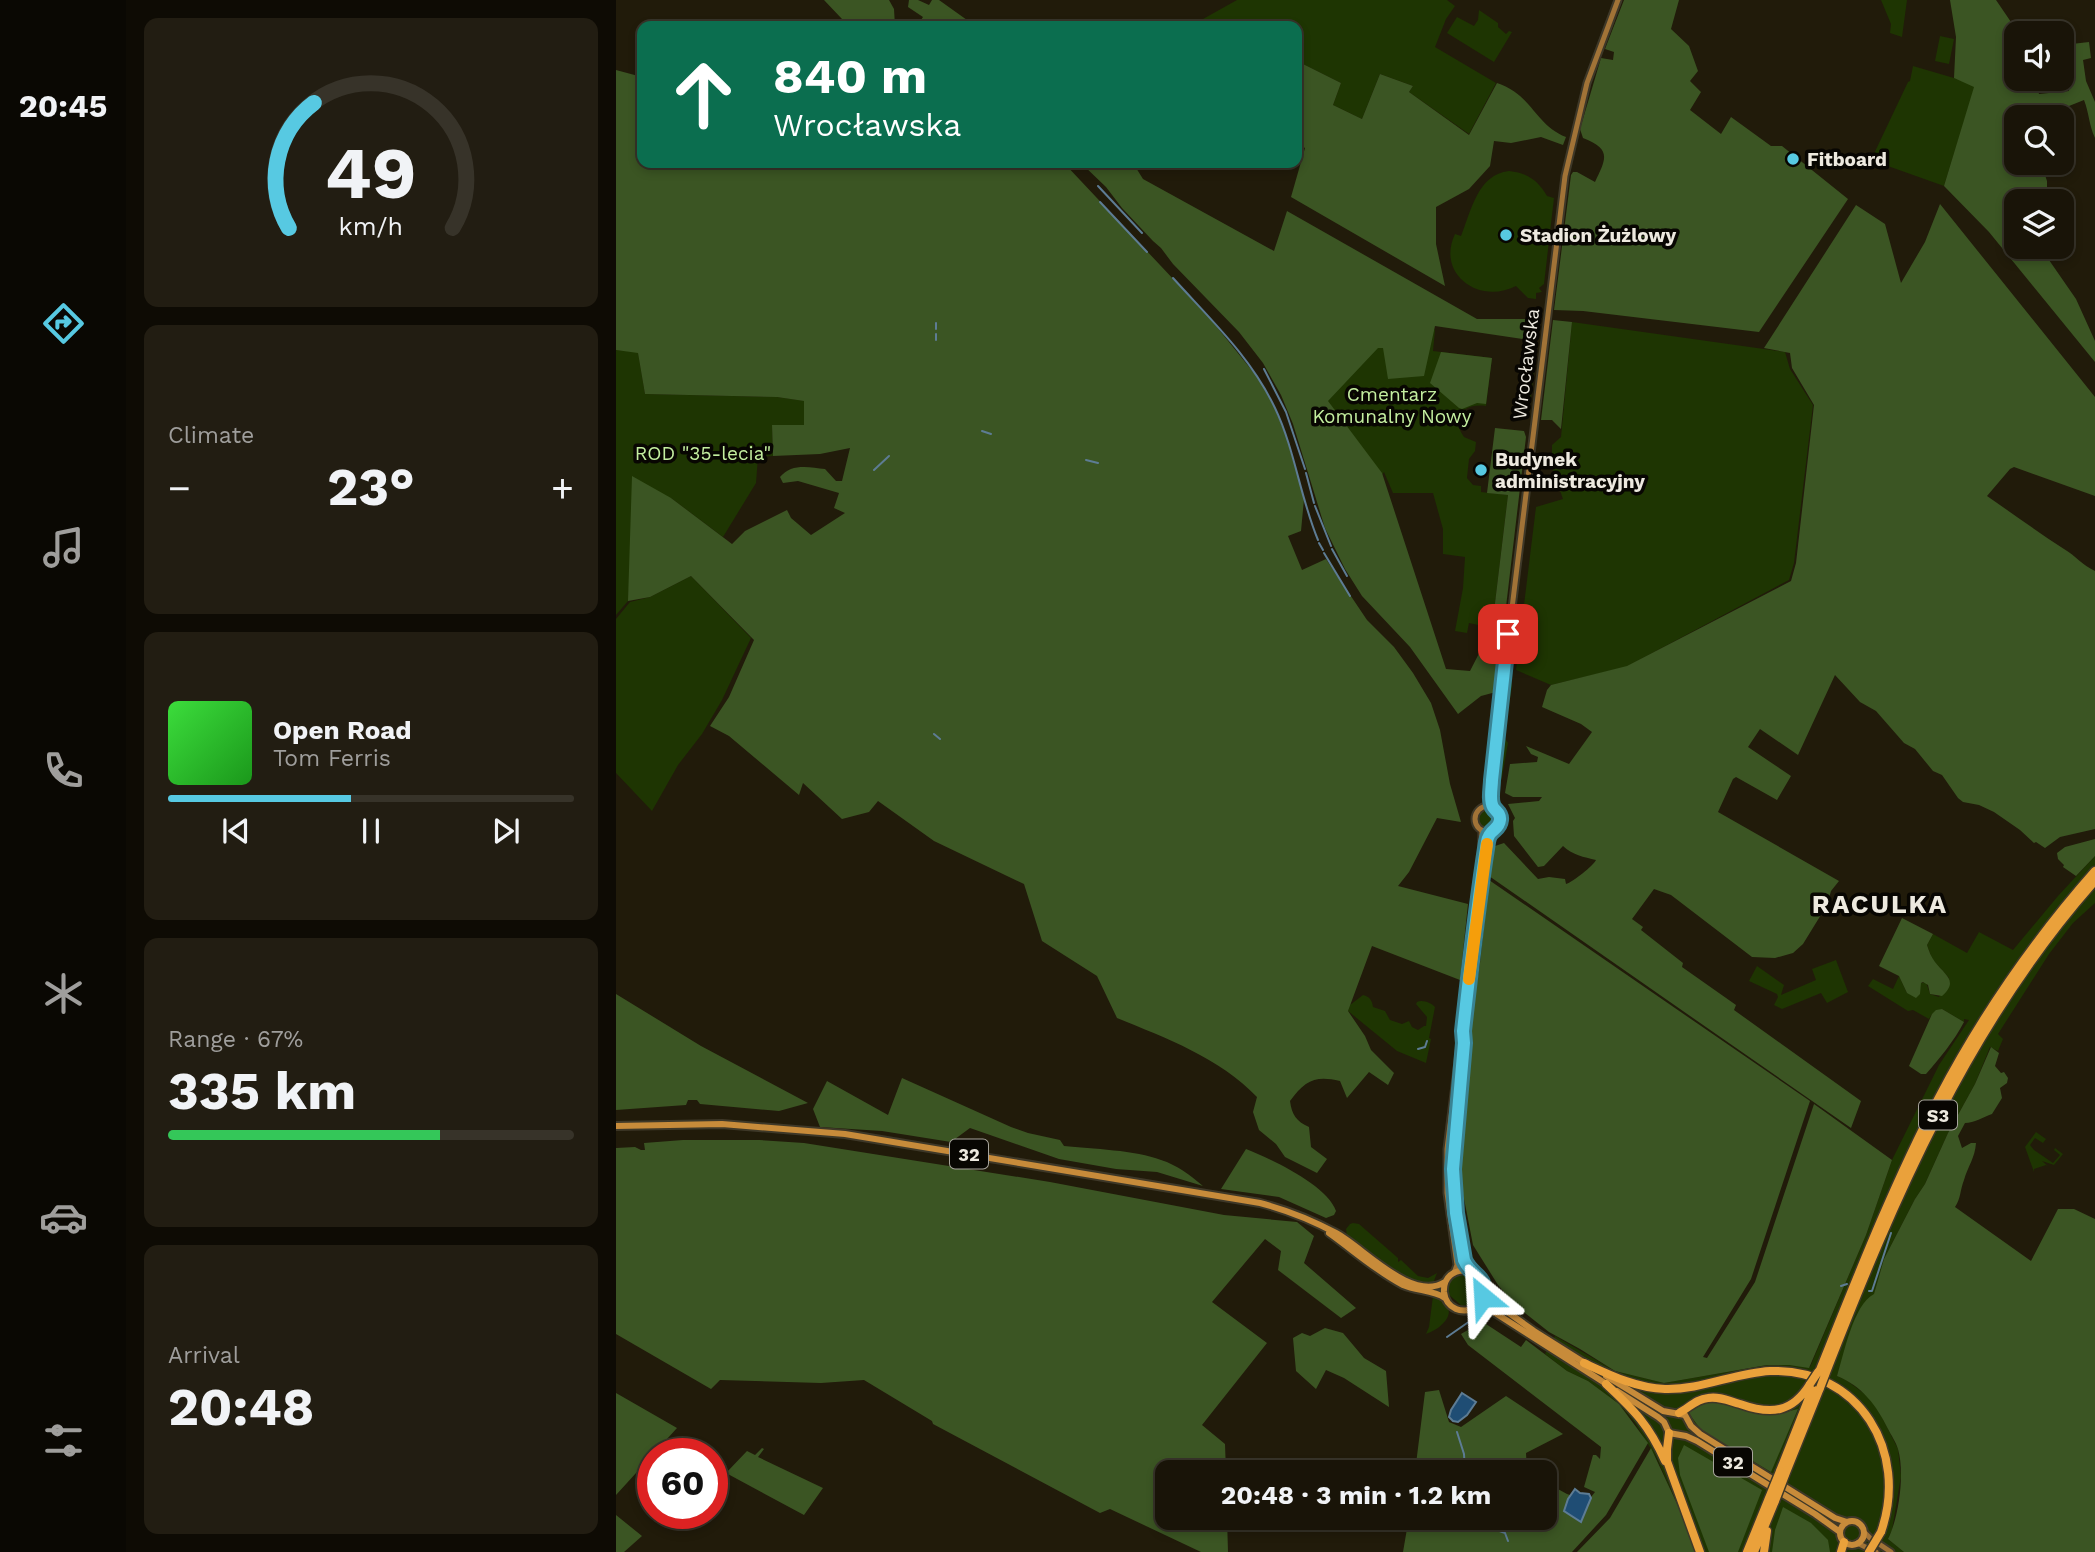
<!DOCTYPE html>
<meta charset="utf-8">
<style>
body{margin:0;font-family:"Work Sans",sans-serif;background:#221d12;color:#f1f3f6;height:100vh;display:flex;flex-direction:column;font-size:26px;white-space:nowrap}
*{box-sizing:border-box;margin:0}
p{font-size:23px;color:#9f9e9c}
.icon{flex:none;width:38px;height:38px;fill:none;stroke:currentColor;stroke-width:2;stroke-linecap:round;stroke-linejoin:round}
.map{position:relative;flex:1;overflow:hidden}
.sheet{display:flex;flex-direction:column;gap:18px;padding:18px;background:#0e0b04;width:490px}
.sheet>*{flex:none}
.top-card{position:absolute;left:21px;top:21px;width:665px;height:147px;border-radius:14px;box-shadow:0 4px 10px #0003,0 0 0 2px #373329;background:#0b6e4f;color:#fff;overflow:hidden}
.tools{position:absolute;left:1388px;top:21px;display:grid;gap:14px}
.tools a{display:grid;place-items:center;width:70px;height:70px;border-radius:14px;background:#191408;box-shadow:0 4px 10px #0003,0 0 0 2px #373329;font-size:35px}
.speed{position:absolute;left:21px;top:1438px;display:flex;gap:14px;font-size:35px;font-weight:700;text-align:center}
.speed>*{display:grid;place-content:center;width:91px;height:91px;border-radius:50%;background:#191408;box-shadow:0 4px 10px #0003,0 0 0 2px #373329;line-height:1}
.speed .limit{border:10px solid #d22;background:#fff;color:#111}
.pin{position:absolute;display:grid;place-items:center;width:60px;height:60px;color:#fff;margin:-30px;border-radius:14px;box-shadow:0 4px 10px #0006}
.me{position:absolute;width:77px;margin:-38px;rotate:333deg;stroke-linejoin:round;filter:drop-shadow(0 0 5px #0008)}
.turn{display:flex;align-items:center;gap:24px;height:147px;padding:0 21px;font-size:32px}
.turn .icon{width:91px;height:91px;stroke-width:2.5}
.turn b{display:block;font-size:49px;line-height:60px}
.big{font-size:52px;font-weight:700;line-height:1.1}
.sheet .card{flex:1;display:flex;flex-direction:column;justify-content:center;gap:10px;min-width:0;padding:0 24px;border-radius:14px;background:#221d12}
.sheet .dial{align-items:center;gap:0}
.dial svg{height:182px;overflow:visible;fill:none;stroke:#373329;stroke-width:7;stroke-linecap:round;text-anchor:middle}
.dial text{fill:#f1f3f6;stroke:none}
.song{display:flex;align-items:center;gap:21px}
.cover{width:84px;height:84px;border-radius:10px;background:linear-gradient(135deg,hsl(120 70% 55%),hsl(120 70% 35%))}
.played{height:7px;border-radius:4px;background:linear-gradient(90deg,#57c9e2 45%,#373329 45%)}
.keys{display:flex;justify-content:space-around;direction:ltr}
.heat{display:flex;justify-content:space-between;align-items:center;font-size:38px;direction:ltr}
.charge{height:10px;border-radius:5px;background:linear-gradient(90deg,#34c759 67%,#373329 0)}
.trip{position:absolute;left:539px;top:1460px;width:402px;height:70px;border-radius:14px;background:#191408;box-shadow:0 4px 10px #0003,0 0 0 2px #373329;font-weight:700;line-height:70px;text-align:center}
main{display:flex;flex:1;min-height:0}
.tabs{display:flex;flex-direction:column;width:126px;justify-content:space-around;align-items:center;background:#0a0803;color:#9f9e9c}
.tabs .icon{width:49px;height:49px}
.tabs .current{color:#57c9e2}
.tabs b{font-size:32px;color:#f1f3f6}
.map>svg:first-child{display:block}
.green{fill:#1e3502}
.forest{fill:#3b5523}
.water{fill:#1f4d74;stroke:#5d7c94;stroke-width:2}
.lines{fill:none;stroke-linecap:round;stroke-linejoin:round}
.stream{stroke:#5d7c94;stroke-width:2}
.secondary-casing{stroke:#3e3828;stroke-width:9}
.primary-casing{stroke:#3e3828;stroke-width:10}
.highway-casing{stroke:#3e3828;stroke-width:11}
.secondary{stroke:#a17337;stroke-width:5}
.primary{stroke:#c78b3a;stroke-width:6}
.highway{stroke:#eaa13b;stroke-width:8}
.highway-bridge-casing{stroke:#3e3828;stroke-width:11;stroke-linecap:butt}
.highway-bridge{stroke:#eaa13b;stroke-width:8}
.route-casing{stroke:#398393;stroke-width:18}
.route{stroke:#57c9e2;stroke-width:12}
.slow{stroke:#f59e0b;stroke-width:12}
.poi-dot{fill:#57c9e2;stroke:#080602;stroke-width:2.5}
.labels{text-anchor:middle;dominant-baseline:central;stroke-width:7;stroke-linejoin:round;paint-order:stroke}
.shield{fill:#080602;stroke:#a8a59d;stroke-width:2}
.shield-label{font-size:18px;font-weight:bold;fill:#ede9df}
.poi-label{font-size:19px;font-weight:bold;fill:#ede9df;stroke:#080602;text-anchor:start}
.street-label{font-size:19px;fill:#ede9df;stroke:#080602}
.park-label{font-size:19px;fill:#c4efa0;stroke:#080602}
.district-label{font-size:26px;font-weight:bold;letter-spacing:2px;fill:#ede9df;stroke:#080602}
</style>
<main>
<nav class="tabs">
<b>20:45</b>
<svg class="icon current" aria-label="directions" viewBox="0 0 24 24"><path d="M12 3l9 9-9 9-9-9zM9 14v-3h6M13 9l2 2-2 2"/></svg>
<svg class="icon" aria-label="music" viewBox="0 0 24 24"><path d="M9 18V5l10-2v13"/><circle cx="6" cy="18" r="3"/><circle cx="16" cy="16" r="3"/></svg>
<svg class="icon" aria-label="phone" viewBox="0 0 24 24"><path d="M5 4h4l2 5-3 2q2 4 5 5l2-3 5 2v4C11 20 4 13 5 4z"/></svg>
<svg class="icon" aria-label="climate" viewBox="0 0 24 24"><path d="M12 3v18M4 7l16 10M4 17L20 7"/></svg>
<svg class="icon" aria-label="car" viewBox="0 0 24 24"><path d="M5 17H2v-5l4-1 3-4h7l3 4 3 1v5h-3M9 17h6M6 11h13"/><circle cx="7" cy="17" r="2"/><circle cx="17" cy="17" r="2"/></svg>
<svg class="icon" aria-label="filters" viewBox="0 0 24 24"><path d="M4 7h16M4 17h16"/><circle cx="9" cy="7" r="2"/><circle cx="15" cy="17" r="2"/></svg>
</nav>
<section class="sheet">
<div class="card dial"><svg viewBox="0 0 100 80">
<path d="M14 69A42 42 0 1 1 86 69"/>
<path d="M14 69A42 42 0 0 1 25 14" stroke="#57c9e2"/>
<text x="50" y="56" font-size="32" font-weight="700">49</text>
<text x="50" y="72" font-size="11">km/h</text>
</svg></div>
<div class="card"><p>Climate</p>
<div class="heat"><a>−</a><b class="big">23°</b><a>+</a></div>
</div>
<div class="card">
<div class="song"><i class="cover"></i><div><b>Open Road</b><p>Tom Ferris</p></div></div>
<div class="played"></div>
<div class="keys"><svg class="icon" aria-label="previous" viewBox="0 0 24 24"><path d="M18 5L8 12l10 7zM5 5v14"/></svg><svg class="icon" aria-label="pause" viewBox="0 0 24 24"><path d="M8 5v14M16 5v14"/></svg><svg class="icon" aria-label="next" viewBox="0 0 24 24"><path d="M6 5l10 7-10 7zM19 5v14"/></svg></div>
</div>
<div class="card"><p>Range · 67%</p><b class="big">335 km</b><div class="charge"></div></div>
<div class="card"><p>Arrival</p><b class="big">20:48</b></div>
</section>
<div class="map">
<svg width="1479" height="1552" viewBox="0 0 1479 1552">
<rect width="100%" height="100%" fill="#211b0a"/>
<path class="green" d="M621,0H831L839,6L830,19L819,47L880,83L853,134L793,92L797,86L764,74L746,119L717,105L725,83L681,61V26H549L587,19Z
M1265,0H1291L1286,37L1274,33L1275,24Z
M863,10L882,23V27L890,34L893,31L896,32L878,62L831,33L841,17L858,26L862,20Z
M1324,36L1338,39L1333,64L1319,61Z
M1297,66L1338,78L1359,86L1328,186L1255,160L1292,82L1294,81Z
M893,171C911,173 922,180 931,196L938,198L928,284L923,288L926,292L920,293V299L912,298L900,286C863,305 820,274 839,234L845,236C855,211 862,174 893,171Z
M956,322L1169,352L1174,369L1197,405L1178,563L1173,580L1010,667L935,685L900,670L920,507L947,499L936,468V445L945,437Z
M819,330L817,351L876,358L870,406C849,403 833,416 848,437L860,442L859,451L853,459L851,478L857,485L865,486V492L892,495L876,628L853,623L851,633L839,631L847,588L849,557L827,554V529L817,493H777L768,472L752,495L716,522L703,346Z
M0,350L22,352L29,394L161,397L189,401L188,425H156L157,456L142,457L140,483L107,537L55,498L14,576L12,601L0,615Z
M909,355L920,357L913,412L901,410L900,408H903L909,359L906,358Z
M75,576L135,638L106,700L86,734L62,765L36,811L0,773V619L14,602L34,597Z
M892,678L895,681L896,686L888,737L892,743L886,777L879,798L884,745L891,709Z
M862 819a10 10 0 1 1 20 0a10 10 0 1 1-20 0Z
M1479,856V903L1457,923L1433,954L1382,1034L1387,1039L1382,1051L1374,1047L1359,1084L1332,1133L1309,1184L1299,1199L1268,1259L1258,1295L1241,1314L1221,1376L1230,1380L1253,1397L1264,1413L1282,1449L1285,1476L1276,1530L1272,1539L1288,1552H1079L1063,1508L1041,1459L1019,1423L1003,1404L972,1381L951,1371L929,1354L939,1336L999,1371L1048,1383L1151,1365H1173L1194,1367L1250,1235L1276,1160L1323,1065L1353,1020L1348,1019V1022L1326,1009L1316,1014L1313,1019L1297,1010L1292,1011L1252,986L1257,979L1277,989L1283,976L1291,993L1305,983L1310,982L1314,994L1323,997L1333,978L1316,959L1311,945L1317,934L1351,953L1363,932L1397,950L1442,896Z
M1220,960L1232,992L1211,1003L1205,993L1166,1009L1158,1005L1162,997L1161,994L1133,981L1141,966L1168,985L1165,995L1200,980L1196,969Z
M747,995C754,997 756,1000 757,1007L769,1011L774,1020L786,1024L793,1021L796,1027L802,1030L808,1026H810L811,1017L800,1004L801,1002C806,999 816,1003 819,1007L813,1038L815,1039L810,1063L781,1051L732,1011L734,1005Z
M1420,1132L1430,1139L1427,1143L1419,1138L1414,1145L1418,1150L1437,1163L1444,1155L1438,1150L1439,1148L1447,1154L1438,1165L1426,1161L1433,1167L1430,1165L1418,1169V1172L1409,1147Z
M737,1223L743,1224L782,1258V1262L785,1260L802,1276L812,1278L821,1273L816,1286L796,1281L764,1262L731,1236L730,1229L734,1224Z
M843,1273H853L861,1280L864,1293L857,1304L846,1306L832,1294L833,1283Z
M817,1296C846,1307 830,1327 810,1334L813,1327Z"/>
<path class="forest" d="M208,0H273L278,9L279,26H221L226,19Z
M293,0H302L313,5L316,0H323L351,20L348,26H301L307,17L292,7Z
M1008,0H1063L1055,29L1073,46L1082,71L1074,81L1085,92L1074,110L1105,134L1115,117L1155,146H1166L1232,199L1143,332L967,311L938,310L955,175L957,172H961L979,182C990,159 996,149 967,138L964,129L985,58L997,60L998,52L989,49Z
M1334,0H1380L1395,22C1408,23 1421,19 1434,22L1428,33H1400V79H1419L1423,94L1453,91L1447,45L1473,42L1475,58L1467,60L1470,81L1479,102V138C1473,125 1473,113 1468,100L1428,116L1400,117V163H1425L1431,181V201H1400V247H1424L1460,299L1479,341V362L1373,232L1328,186L1358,87L1338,78L1340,37Z
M681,61L725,83L717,105L746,119L764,74L797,86L793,92L853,135L881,83C917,95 918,124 950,137L947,145L925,137L895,143L878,141L874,166L853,189L820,207V244L829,286L675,197L689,148L681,143Z
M0,70L26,77V163H448L592,316L642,378L657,404L670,436L685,487L688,499L685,531L672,536L686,570L710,559L751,620L778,647L797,673L815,703L824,730L834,784L845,822L821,818L793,872L782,886L852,904L844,980L756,946L732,1011L749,1036L755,1050L778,1073L772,1085L753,1072L731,1098L724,1081C700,1075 689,1080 674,1101C676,1115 680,1121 693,1127L695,1147L711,1159L701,1173L669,1157L660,1144L643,1130L637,1112L641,1097C604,1058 550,1038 501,1018L481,976L426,941L408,884L318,841L262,801L253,812L226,819L187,783L183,795L113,736L94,726L113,697L138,640L75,576L34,597L12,601L16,476L55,498L116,544L129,531L171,510L175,518L195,535L229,513L218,508L223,493L182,481L167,483L164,477C175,463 193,467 209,469L220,481H226L234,448L204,454L157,456L156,425H188V401L161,397L29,394L22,353L0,350Z
M465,163H517L527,179L658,251L671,211L861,319H924L921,341L819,326L808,376L772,379L767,348H762L712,401L766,473L830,669L854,671L876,628L892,495L871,493L879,428L908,431L910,437L880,692L865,696L842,714L794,647L746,596L729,569L709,528L677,424L665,395L647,363L623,332L557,264L545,248L537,241L506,208L490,187Z
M1324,204L1479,397V496L1398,467L1394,469L1371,496C1397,514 1422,532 1448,549C1460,556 1466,565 1479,571V829L1444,837L1429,848L1420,842L1418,843L1404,830L1378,812L1363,805L1347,802L1342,798L1326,775L1317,771L1299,749L1288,743L1260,711L1244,702L1219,675L1182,755L1144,729L1132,747L1175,776L1161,800L1120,777L1117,779L1102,812L1223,881L1215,891L1211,905L1187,944L1177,953L1159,958L1136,957L1055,895L1038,889L1016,919L1027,927L1025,930L1067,963L1066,967L1120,1005L1118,1010L1245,1101L1235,1128L873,876V848L888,843L922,879L933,877L949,879L950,884C957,882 977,866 980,860C968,857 956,855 947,846L928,866L922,867L898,836L897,821L899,818L892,804L923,801L926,797H897L889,793L894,764L921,762L922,757L915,754L910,746L953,764L976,732L965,724L926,707L931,690L935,685L1011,666L1175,581L1180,563L1198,405L1176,368L1174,353L1148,348L1240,205L1269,224L1285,283L1309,242Z
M937,320L956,322L945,429L936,420H925Z
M825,352L876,358L870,404L861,403L846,409L843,408L814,383Z
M1479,839V856L1460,876L1447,867L1448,865L1442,859L1441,853L1449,847Z
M873,880L1194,1101L1135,1279L1087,1357L1091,1358L1139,1282L1198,1104L1276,1160L1250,1235L1193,1368L1173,1365H1151L1048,1383L999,1371L964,1349L933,1332L900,1306L882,1285L857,1245L844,1178L846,1121L856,1015L864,963Z
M1286,918L1317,934L1311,945C1313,951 1315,957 1319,962C1329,975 1343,981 1326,996L1314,994L1312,985L1307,982L1305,983L1304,994L1300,998L1291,993L1283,976L1263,966Z
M0,994L85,1046L192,1103L163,1111L84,1104L81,1100H72L70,1105L0,1110Z
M1326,1009L1348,1022C1338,1041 1324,1058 1310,1074H1305L1293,1066L1316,1014L1320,1010Z
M1375,1047L1383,1053L1379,1066L1385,1073L1388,1072L1392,1078L1391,1083L1384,1088L1386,1098L1376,1114C1367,1117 1358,1123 1349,1123L1342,1136L1346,1148L1355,1143H1360C1359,1158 1352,1166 1348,1180C1344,1190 1345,1198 1339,1207L1415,1261L1442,1209H1458L1479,1219V1552H1288L1272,1539C1283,1517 1289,1473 1282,1449C1280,1442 1275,1435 1272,1429C1261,1406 1246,1386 1221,1376C1228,1354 1237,1305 1258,1294L1268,1259L1299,1199L1309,1184L1332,1133L1359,1084Z
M286,1078L395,1127L412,1133L444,1140L448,1146C476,1149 520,1150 545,1160C561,1165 574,1175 587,1186L541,1172L500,1169L443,1159L354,1128L335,1142L266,1131L204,1127L197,1109L211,1081L272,1115Z
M67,1140H143L188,1143L434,1182L608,1215L681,1222L698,1236L688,1263L740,1308L725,1318L662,1270L665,1251L649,1239L596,1302L651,1343L586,1425L609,1444L610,1472H551V1517H611L612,1552H585L494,1509L484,1513L317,1424L316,1421L248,1380L205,1383L104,1380L95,1389L0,1334V1148L19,1147L25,1150H29L28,1143Z
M630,1149C655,1159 711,1185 720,1211L718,1215L710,1218L663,1197L605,1189Z
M862,1324H870L905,1347L910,1340L951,1371L972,1381L1003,1404L1032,1443L990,1515L956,1552H787L793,1517H929V1482L951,1494L954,1495L959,1489L964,1493L973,1494L975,1497L979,1492L968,1487L977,1455H980L984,1459L985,1447L852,1345L845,1334Z
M709,1328L727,1333L748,1358L770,1371L773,1407L728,1378L710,1370L700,1389L680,1371L677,1338L686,1333L694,1336Z
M823,1390L833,1422L845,1427L890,1396L947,1434L910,1453L911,1472H799L809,1392Z
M0,1393L61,1428L0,1495Z
M1091,1401L1113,1403L1132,1411L1148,1415H1157L1182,1409L1155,1472L1085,1430L1072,1412Z
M1068,1445L1146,1490L1122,1552H1093L1064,1475L1062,1458Z
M146,1448L148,1449L142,1457L207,1488L188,1515L110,1473L131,1451L139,1455Z
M1035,1448L1063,1508L1079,1552H961L994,1518Z
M1167,1507L1195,1523L1212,1540L1214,1552H1156L1159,1530Z
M0,1515L26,1536L8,1552H0Z"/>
<path class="water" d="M846,1393L860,1402L851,1415L842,1422L837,1421L833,1417L835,1410Z
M959,1489L964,1493L973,1494L975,1498L965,1522L948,1511L952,1499Z"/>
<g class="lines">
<path class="stream" d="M482,186L526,233
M484,202L531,252
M557,278C594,319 635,357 659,408C679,450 684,497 702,540
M320,323V329
M320,334V340
M648,369L670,412L689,469
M366,431L375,434
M470,460L482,463
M258,470L273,456
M690,473L698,503
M699,506L715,546
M703,543L707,550
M716,549L731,576
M708,553L734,596
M318,734L324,739
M802,1049L809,1047L811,1041
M1225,1286L1231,1284
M1253,1291H1256L1275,1233
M831,1337L854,1321L869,1316
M841,1432L848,1454L849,1472
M867,1517L870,1526L889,1533L892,1541"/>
<defs>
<path id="secondary" d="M859 819a13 13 0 1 1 26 0a13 13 0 1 1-26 0Z
M877,808L876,801L878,755L949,176L971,83L1002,0
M847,1034L844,1090L837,1152V1184L848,1260L855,1272
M838,1273L841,1265L831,1193V1149L865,877L866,830
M1248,1532L1254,1538L1275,1552
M1241,1543L1260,1552"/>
<path id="primary" d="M0,1126L106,1124L229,1134L644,1203C671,1210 696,1220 720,1233C748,1248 796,1303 829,1282
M713,1233C737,1250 760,1271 787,1285C800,1291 818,1290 829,1298
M868,1292L872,1298L918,1331L972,1365
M858,1309L867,1297C874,1263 826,1262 828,1292C829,1300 833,1306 840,1309C851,1314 861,1306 873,1309L992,1385
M990,1376L1047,1411L1069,1415L1075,1426L1084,1434L1219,1518L1231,1522
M1001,1391L1042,1417L1048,1422L1053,1433L1070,1436L1081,1441L1199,1514L1224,1532
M1224 1533a12 12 0 1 1 24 0a12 12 0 1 1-24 0Z"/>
<path id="highway" d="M968,1363C994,1375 1020,1388 1049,1389C1085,1390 1118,1373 1154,1371C1244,1368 1293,1452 1265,1532
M1203,1372C1240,1280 1276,1187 1322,1099C1365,1017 1418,940 1479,871
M1209,1375C1278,1199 1352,1024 1479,881
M990,1384C1018,1410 1033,1425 1049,1461
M1063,1413C1073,1408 1080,1399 1092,1398C1103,1396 1113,1401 1124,1404C1155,1415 1176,1413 1194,1384
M1053,1433L1051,1449V1461L1084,1552
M1164,1471L1198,1385
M1169,1475L1204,1388
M1131,1552L1153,1498
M1138,1552L1159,1501
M1148,1552L1151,1531
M1225,1552L1228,1542"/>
</defs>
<use href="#secondary" class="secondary-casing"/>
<use href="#primary" class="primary-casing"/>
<use href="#highway" class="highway-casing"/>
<use href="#secondary" class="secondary"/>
<use href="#primary" class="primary"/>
<use href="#highway" class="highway"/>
<defs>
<path id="highway-bridge" d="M1194,1384L1202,1372
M1204,1388L1209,1375
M1153,1498L1164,1471
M1159,1501L1169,1475
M1253,1552L1265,1532"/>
</defs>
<use href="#highway-bridge" class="highway-bridge-casing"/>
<use href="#highway-bridge" class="highway-bridge"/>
</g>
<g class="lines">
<defs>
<path id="route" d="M867,1297C871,1275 855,1277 848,1260L840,1213L837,1169L848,1043L847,1031C854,968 861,905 871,842C873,828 883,831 884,820C885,813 880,812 877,807C873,800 876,787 876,780L892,634"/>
</defs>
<use href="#route" class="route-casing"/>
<use href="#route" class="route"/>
<path class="slow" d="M853,979L871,844"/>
</g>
<g class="poi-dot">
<circle cx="1177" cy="159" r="7"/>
<circle cx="890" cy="235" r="7"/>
<circle cx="865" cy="470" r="7"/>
</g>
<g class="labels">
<g class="shield">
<rect x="1303" y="1100.5" width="38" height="29" rx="5"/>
<rect x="334" y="1139.5" width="38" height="29" rx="5"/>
<rect x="1098" y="1447.5" width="38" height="29" rx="5"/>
</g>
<g class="shield-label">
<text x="1322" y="1115">S3</text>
<text x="353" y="1154">32</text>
<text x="1117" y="1462">32</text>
</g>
<g class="poi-label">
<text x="1191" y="159">Fitboard</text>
<text x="904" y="235">Stadion Żużlowy</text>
<text x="879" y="459">Budynek<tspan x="879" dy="22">administracyjny</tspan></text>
</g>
<g class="street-label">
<text transform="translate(910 364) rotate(-83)">Wrocławska</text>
</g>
<g class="park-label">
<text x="776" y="394">Cmentarz<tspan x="776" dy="22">Komunalny Nowy</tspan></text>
<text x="87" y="453">ROD "35-lecia"</text>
</g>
<g class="district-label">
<text x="1264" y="904">RACULKA</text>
</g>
</g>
</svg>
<div class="tools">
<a><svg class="icon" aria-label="sound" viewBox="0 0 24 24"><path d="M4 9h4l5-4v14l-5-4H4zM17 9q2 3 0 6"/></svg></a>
<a><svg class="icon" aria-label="search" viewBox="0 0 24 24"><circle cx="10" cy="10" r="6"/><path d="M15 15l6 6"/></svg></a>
<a><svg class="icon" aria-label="layers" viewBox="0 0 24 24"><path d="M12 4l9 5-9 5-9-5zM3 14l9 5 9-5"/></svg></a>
</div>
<div class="speed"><div class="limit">60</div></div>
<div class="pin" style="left:892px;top:634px;background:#d93025"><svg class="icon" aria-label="arrive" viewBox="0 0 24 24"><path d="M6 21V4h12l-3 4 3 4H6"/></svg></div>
<svg class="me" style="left:867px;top:1297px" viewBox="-20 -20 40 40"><path d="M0-17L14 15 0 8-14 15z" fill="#57c9e2" stroke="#fff" stroke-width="4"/></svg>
<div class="trip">20:48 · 3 min · 1.2 km</div>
<div class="top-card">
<div class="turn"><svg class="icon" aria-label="ahead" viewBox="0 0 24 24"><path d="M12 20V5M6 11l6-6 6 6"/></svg><div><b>840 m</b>Wrocławska</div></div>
</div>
</div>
</main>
